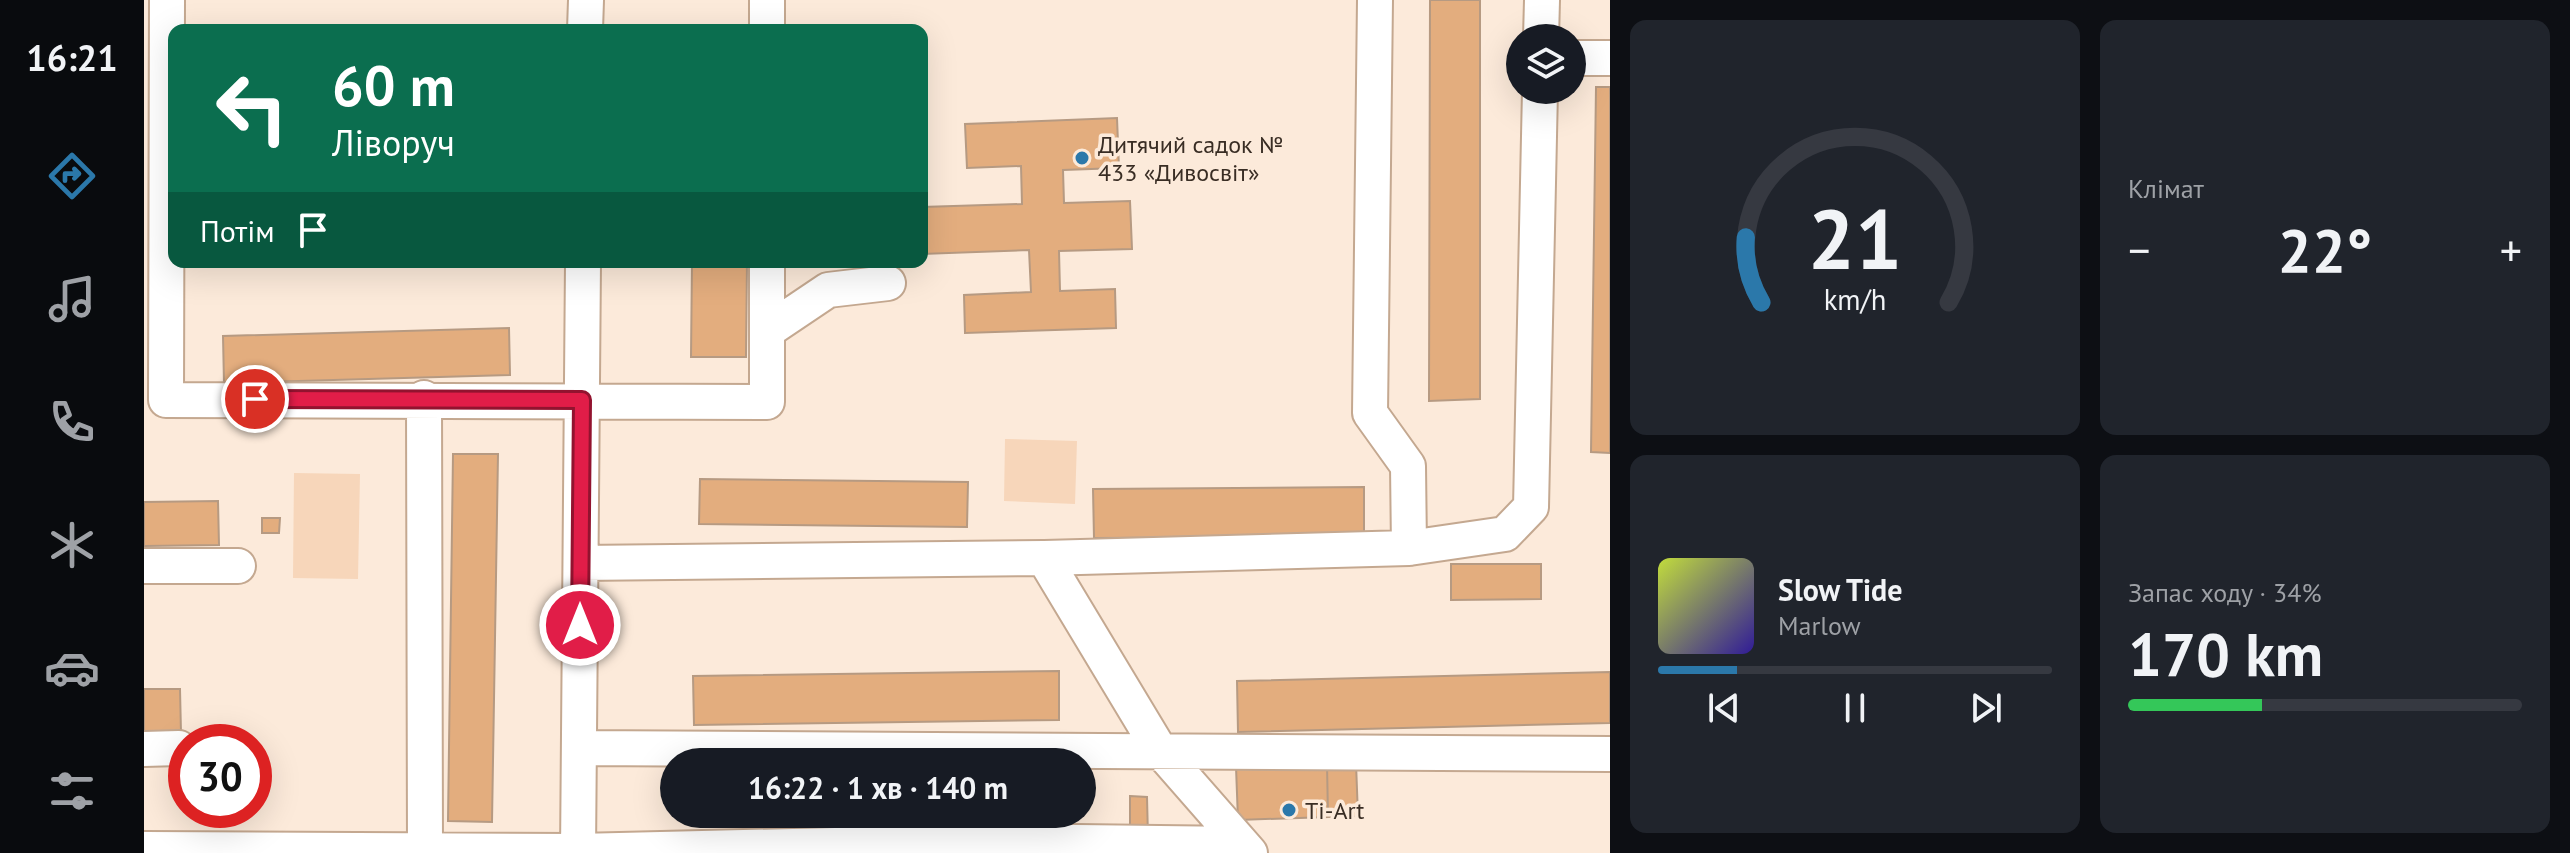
<!DOCTYPE html>
<html lang="uk">
<meta charset="utf-8">
<style>
body{margin:0;font-family:"PT Sans",sans-serif;background:#20242c;color:#f1f3f6;height:100vh;display:flex;flex-direction:column;font-size:30px;white-space:nowrap}
*{box-sizing:border-box;margin:0}
p{font-size:26px;color:#9ea1a6}
.icon{flex:none;width:44px;height:44px;fill:none;stroke:currentColor;stroke-width:2;stroke-linecap:round;stroke-linejoin:round}
.map{position:relative;flex:1;overflow:hidden}
.panel{display:flex;flex-direction:column;gap:20px;padding:20px;background:#0d0f14;width:960px}
.panel>*{flex:none}
.banner{position:absolute;left:24px;top:24px;width:760px;height:244px;border-radius:16px;box-shadow:0 8px 32px #0002;background:#0b6e4f;color:#fff;overflow:hidden}
.fabs{position:absolute;left:1362px;top:24px;display:grid;gap:16px}
.fabs a{display:grid;place-items:center;width:80px;height:80px;border-radius:50%;background:#171b24;box-shadow:0 8px 32px #0002;font-size:40px}
.speed{position:absolute;left:24px;top:724px;display:flex;gap:16px;font-size:40px;font-weight:700;text-align:center}
.speed>*{display:grid;place-content:center;width:104px;height:104px;border-radius:50%;background:#171b24;box-shadow:0 8px 32px #0002;line-height:1}
.speed .limit{border:12px solid #d22;background:#fff;color:#111}
.pin{position:absolute;display:grid;place-items:center;width:68px;height:68px;color:#fff;margin:-34px;border:4px solid #fff;border-radius:50%;box-shadow:0 2px 8px #0007}
.me{position:absolute;width:88px;margin:-44px;rotate:0deg;stroke-linejoin:round;filter:drop-shadow(0 0 6px #0008)}
.turn{display:flex;align-items:center;gap:28px;height:168px;padding:0 32px;font-size:36px}
.turn .icon{width:104px;height:104px;stroke-width:2.5}
.turn b{display:block;font-size:56px;line-height:68px}
.then{display:flex;align-items:center;height:76px;padding:0 32px;background:#0003;gap:16px;font-size:30px}
.big{font-size:60px;font-weight:800;line-height:1.1}
.panel .tile{flex:1;display:flex;flex-direction:column;justify-content:center;gap:12px;min-width:0;padding:0 28px;border-radius:16px;background:#20242c}
.panel .dial{align-items:center;gap:0}
.dial svg{height:208px;overflow:visible;fill:none;stroke:#363941;stroke-width:7;stroke-linecap:round;text-anchor:middle}
.dial text{fill:#f1f3f6;stroke:none}
.song{display:flex;align-items:center;gap:24px}
.cover{width:96px;height:96px;border-radius:12px;background:linear-gradient(135deg,hsl(70 70% 55%),hsl(250 70% 35%))}
.played{height:8px;border-radius:4px;background:linear-gradient(90deg,#2b78aa 20%,#363941 20%)}
.keys{display:flex;justify-content:space-around;direction:ltr}
.heat{display:flex;justify-content:space-between;align-items:center;font-size:44px;direction:ltr}
.charge{height:12px;border-radius:6px;background:linear-gradient(90deg,#34c759 34%,#363941 0)}
.panel .tiles{flex:1;display:grid;gap:20px;grid-template-columns:repeat(2,1fr)}
.trip{position:absolute;left:516px;top:748px;width:436px;height:80px;border-radius:40px;background:#171b24;box-shadow:0 8px 32px #0002;font-weight:800;line-height:80px;text-align:center}
main{display:flex;flex:1;min-height:0}
.tab-bar{display:flex;flex-direction:column;width:144px;justify-content:space-around;align-items:center;background:#090b0e;color:#9ea1a6}
.tab-bar .icon{width:56px;height:56px}
.tab-bar .selected{color:#2b78aa}
.tab-bar b{font-size:36px;color:#f1f3f6}
.map>svg:first-child{display:block}
.green{fill:#f7d6ba}
.building{fill:#e3ad7e;stroke:#b69a82;stroke-width:2}
.lines{fill:none;stroke-linecap:round;stroke-linejoin:round}
.minor-casing{stroke:#c4a890;stroke-width:38}
.minor{stroke:#fff;stroke-width:34}
.route-casing{stroke:#92132f;stroke-width:20}
.route{stroke:#e11d48;stroke-width:14}
.poi-dot{fill:#2b78aa;stroke:#fceada;stroke-width:3}
.labels{text-anchor:middle;dominant-baseline:central;stroke-width:7;stroke-linejoin:round;paint-order:stroke}
.poi-label{font-size:24px;fill:#392d24;stroke:#fceada;text-anchor:start}
</style>
<main>
<nav class="tab-bar">
<b>16:21</b>
<svg class="icon selected" aria-label="directions" viewBox="0 0 24 24"><path d="M12 3l9 9-9 9-9-9zM9 14v-3h6M13 9l2 2-2 2"/></svg>
<svg class="icon" aria-label="music" viewBox="0 0 24 24"><path d="M9 18V5l10-2v13"/><circle cx="6" cy="18" r="3"/><circle cx="16" cy="16" r="3"/></svg>
<svg class="icon" aria-label="phone" viewBox="0 0 24 24"><path d="M5 4h4l2 5-3 2q2 4 5 5l2-3 5 2v4C11 20 4 13 5 4z"/></svg>
<svg class="icon" aria-label="climate" viewBox="0 0 24 24"><path d="M12 3v18M4 7l16 10M4 17L20 7"/></svg>
<svg class="icon" aria-label="car" viewBox="0 0 24 24"><path d="M5 17H2v-5l4-1 3-4h7l3 4 3 1v5h-3M9 17h6M6 11h13"/><circle cx="7" cy="17" r="2"/><circle cx="17" cy="17" r="2"/></svg>
<svg class="icon" aria-label="filters" viewBox="0 0 24 24"><path d="M4 7h16M4 17h16"/><circle cx="9" cy="7" r="2"/><circle cx="15" cy="17" r="2"/></svg>
</nav>
<div class="map">
<svg width="1466" height="853" viewBox="0 0 1466 853">
<rect width="100%" height="100%" fill="#fceada"/>
<path class="green" d="M861,439L933,441L931,504L860,501Z
M150,473L216,474L214,579L149,578Z"/>
<path class="building" d="M1286,0H1336V399L1285,401Z
M1452,87H1466V453L1447,452Z
M973,118L975,168L919,170L920,203L986,201L988,249L915,251L916,291L971,289L972,328L821,333L820,295L887,292L885,250L778,254V207L878,204L877,166L823,168L821,124Z
M548,262H603L602,357H547Z
M365,328L366,375L80,383L79,336Z
M309,454H354L348,822L304,821Z
M556,479L824,482L823,527L555,524Z
M1220,487V537L950,538L949,489Z
M74,501L75,545L0,546V502Z
M118,518H136L135,533H118Z
M1307,564H1397V599L1307,600Z
M915,671V720L550,725L549,676Z
M1466,672V723L1094,732L1093,681Z
M0,689H36L37,733H0Z
M1212,763L1214,816L1184,817L1183,764Z
M1183,764L1184,817L1094,820L1092,767Z
M986,796L1003,797L1004,838L986,837Z"/>
<g class="lines">
<defs>
<path id="minor" d="M23,0L22,400L623,402V262
M1231,0L1226,413L1264,466L1265,548
M441,30L442,0
M623,30V0
M1397,38L1398,0
M1428,58H1466
M623,331L684,290L744,283
M280,398L281,849
M900,558L1015,749L1106,853
M437,563L900,558L1265,548L1361,534L1387,507L1396,90
M0,566H94
M435,748L1466,754
M0,749L35,748
M0,849L434,851L858,841L1097,844
M434,853L439,262"/>
</defs>
<use href="#minor" class="minor-casing"/>
<use href="#minor" class="minor"/>
</g>
<g class="lines">
<defs>
<path id="route" d="M111,399L438,400L436,625"/>
</defs>
<use href="#route" class="route-casing"/>
<use href="#route" class="route"/>
</g>
<g class="poi-dot">
<circle cx="938" cy="158" r="8"/>
<circle cx="1145" cy="810" r="8"/>
</g>
<g class="labels">
<g class="poi-label">
<text x="954" y="144">Дитячий садок №<tspan x="954" dy="28">433 «Дивосвіт»</tspan></text>
<text x="1161" y="810">Ti-Art</text>
</g>
</g>
</svg>
<div class="fabs">
<a><svg class="icon" aria-label="layers" viewBox="0 0 24 24"><path d="M12 4l9 5-9 5-9-5zM3 14l9 5 9-5"/></svg></a>
</div>
<div class="speed"><div class="limit">30</div></div>
<div class="pin" style="left:111px;top:399px;background:#d93025"><svg class="icon" aria-label="arrive" viewBox="0 0 24 24"><path d="M6 21V4h12l-3 4 3 4H6"/></svg></div>
<svg class="me" style="left:436px;top:625px" viewBox="-20 -20 40 40"><circle r="17" fill="#e11d48" stroke="#fff" stroke-width="3"/><path d="M0-11L8 9 0 5-8 9z" fill="#fff"/></svg>
<div class="trip">16:22 · 1 хв · 140 m</div>
<div class="banner">
<div class="turn"><svg class="icon" aria-label="left" viewBox="0 0 24 24"><path d="M17 20v-9H6M10 6l-5 5 5 5"/></svg><div><b>60 m</b>Ліворуч</div></div>
<div class="then">Потім<svg class="icon" aria-label="arrive" viewBox="0 0 24 24"><path d="M6 21V4h12l-3 4 3 4H6"/></svg></div>
</div>
</div>
<section class="panel">
<div class="tiles">
<div class="tile dial"><svg viewBox="0 0 100 80">
<path d="M14 69A42 42 0 1 1 86 69"/>
<path d="M14 69A42 42 0 0 1 8 44" stroke="#2b78aa"/>
<text x="50" y="56" font-size="32" font-weight="700">21</text>
<text x="50" y="72" font-size="11">km/h</text>
</svg></div>
<div class="tile"><p>Клімат</p>
<div class="heat"><a>−</a><b class="big">22°</b><a>+</a></div>
</div>
<div class="tile">
<div class="song"><i class="cover"></i><div><b>Slow Tide</b><p>Marlow</p></div></div>
<div class="played"></div>
<div class="keys"><svg class="icon" aria-label="previous" viewBox="0 0 24 24"><path d="M18 5L8 12l10 7zM5 5v14"/></svg><svg class="icon" aria-label="pause" viewBox="0 0 24 24"><path d="M8 5v14M16 5v14"/></svg><svg class="icon" aria-label="next" viewBox="0 0 24 24"><path d="M6 5l10 7-10 7zM19 5v14"/></svg></div>
</div>
<div class="tile"><p>Запас ходу · 34%</p><b class="big">170 km</b><div class="charge"></div></div>
</div>
</section>
</main>
